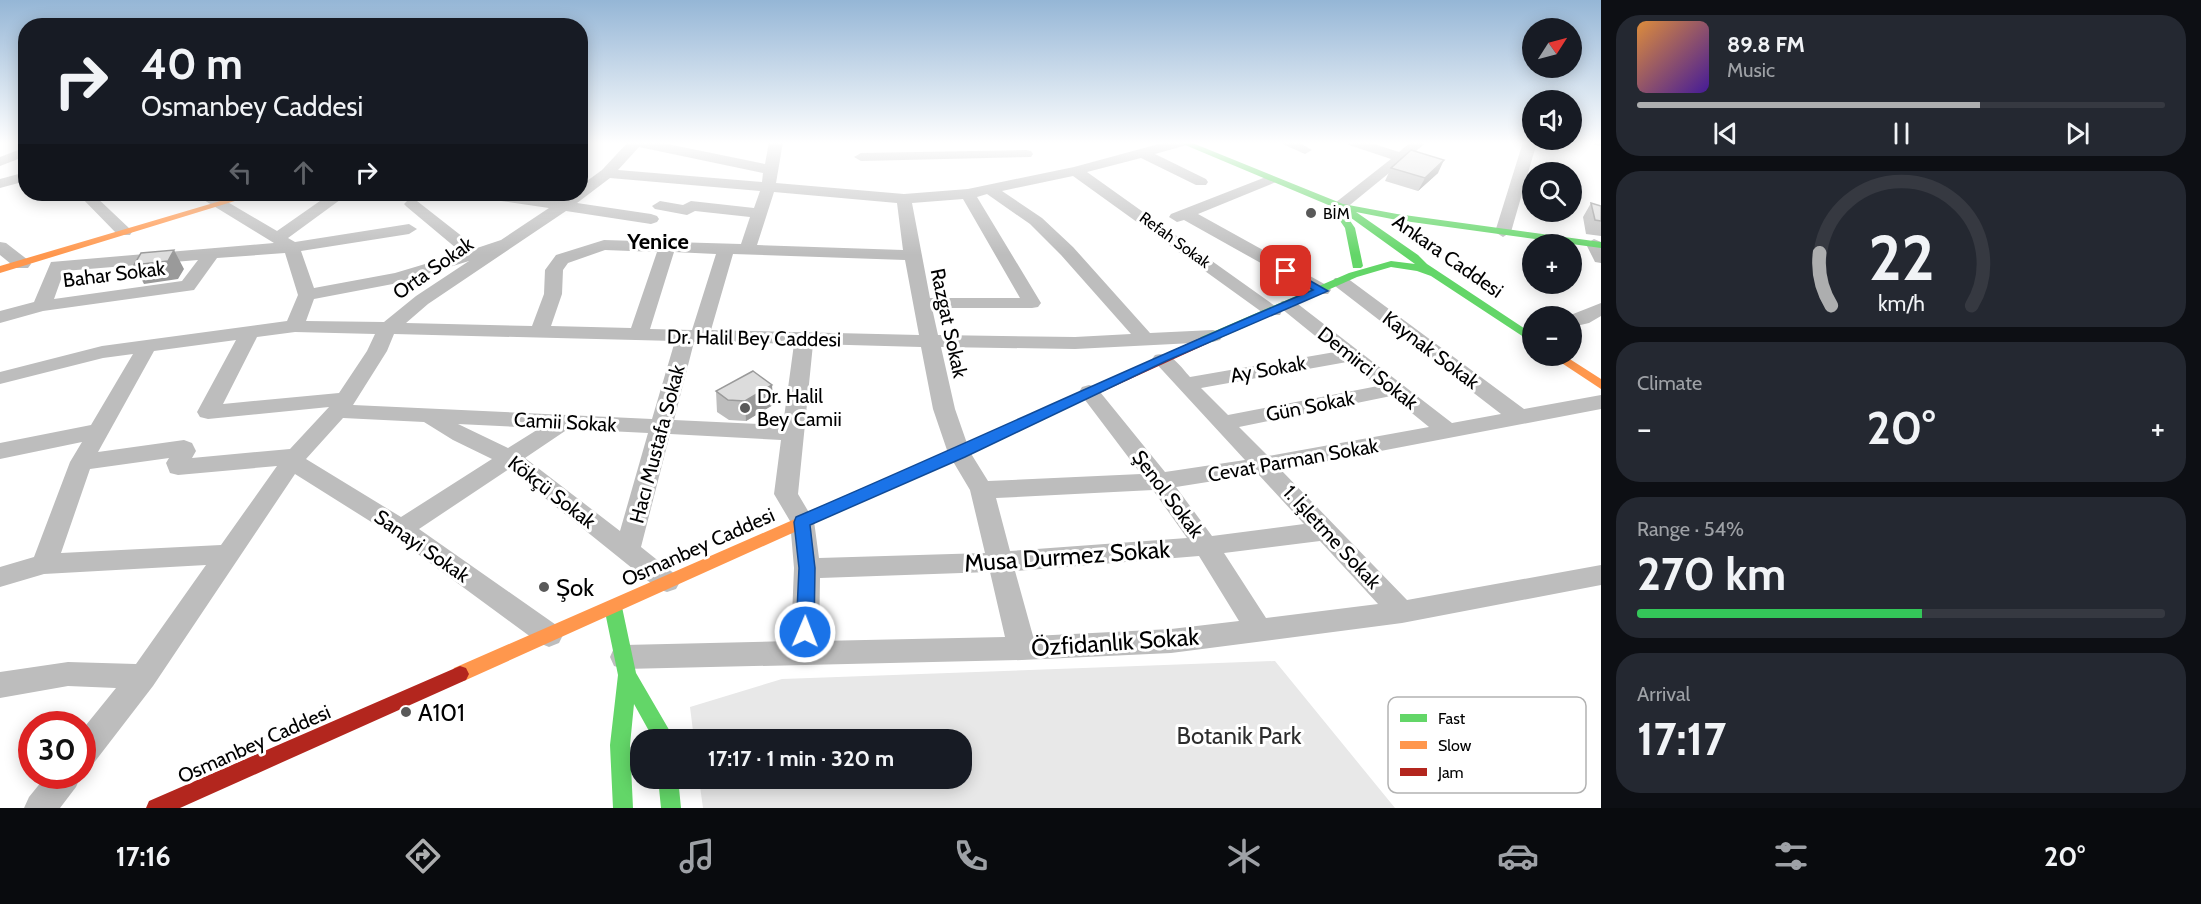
<!DOCTYPE html>
<meta charset="utf-8">
<style>
body{margin:0;font-family:Cabin,sans-serif;background:#242831;color:#f1f3f6;height:100vh;display:flex;flex-direction:column;font-size:22px;white-space:nowrap}
*{box-sizing:border-box;margin:0}
p{font-size:20px;color:#9ea1a6}
.icon{flex:none;width:33px;height:33px;fill:none;stroke:currentColor;stroke-width:2;stroke-linecap:round;stroke-linejoin:round}
.map{position:relative;flex:1;overflow:hidden}
.sheet{display:flex;flex-direction:column;gap:15px;padding:15px;background:#0d0f14;width:600px}
.sheet>*{flex:none}
.banner{position:absolute;left:18px;top:18px;width:570px;height:183px;border-radius:24px;box-shadow:0 3px 15px #0003;background:#171b24;color:#f1f3f6;overflow:hidden}
.needle{width:39px;rotate:54deg}
.tools{position:absolute;left:1522px;top:18px;display:grid;gap:12px}
.tools a{display:grid;place-items:center;width:60px;height:60px;border-radius:50%;background:#171b24;box-shadow:0 3px 15px #0003;font-size:30px}
.speed{position:absolute;left:18px;top:711px;display:flex;gap:12px;font-size:30px;font-weight:700;text-align:center}
.speed>*{display:grid;place-content:center;width:78px;height:78px;border-radius:50%;background:#171b24;box-shadow:0 3px 15px #0003;line-height:1}
.speed .limit{border:9px solid #d22;background:#fff;color:#111}
.pin{position:absolute;display:grid;place-items:center;width:51px;height:51px;color:#fff;margin:-26px;border-radius:12px;box-shadow:0 3px 9px #0006}
.me{position:absolute;width:66px;margin:-33px;rotate:1deg;stroke-linejoin:round;filter:drop-shadow(0 0 4px #0008)}
.turn{display:flex;align-items:center;gap:21px;height:126px;padding:0 24px;font-size:27px}
.turn .icon{width:78px;height:78px;stroke-width:2.5}
.turn b{display:block;font-size:42px;line-height:51px}
.lanes{display:flex;align-items:center;height:57px;padding:0 24px;background:#0003;justify-content:center;gap:30px;direction:ltr}
.lanes .off{opacity:.35}
.big{font-size:45px;font-weight:800;line-height:1.1}
.sheet .widget{flex:1;display:flex;flex-direction:column;justify-content:center;gap:9px;min-width:0;padding:0 21px;border-radius:24px;background:#242831}
.sheet .dial{align-items:center;gap:0}
.dial svg{height:156px;overflow:visible;fill:none;stroke:#363941;stroke-width:7;stroke-linecap:round;text-anchor:middle}
.dial text{fill:#f1f3f6;stroke:none}
.song{display:flex;align-items:center;gap:18px}
.cover{width:72px;height:72px;border-radius:9px;background:linear-gradient(135deg,hsl(30 70% 55%),hsl(260 70% 35%))}
.played{height:6px;border-radius:3px;background:linear-gradient(90deg,#adaeaf 65%,#363941 65%)}
.keys{display:flex;justify-content:space-around;direction:ltr}
.heat{display:flex;justify-content:space-between;align-items:center;font-size:33px;direction:ltr}
.charge{height:9px;border-radius:4px;background:linear-gradient(90deg,#34c759 54%,#363941 0)}
.trip{position:absolute;left:630px;top:729px;width:342px;height:60px;border-radius:24px;background:#171b24;box-shadow:0 3px 15px #0003;font-weight:800;line-height:60px;text-align:center}
.tab-bar{display:flex;height:96px;justify-content:space-around;align-items:center;background:#090b0e;color:#9ea1a6}
.tab-bar .icon{width:42px;height:42px}
.tab-bar .current{color:#adaeaf}
.tab-bar b{font-size:27px;color:#f1f3f6}
main{display:flex;flex:1;min-height:0}
.map>svg:first-child{display:block}
.green{fill:#e8e8e8}
.lines{fill:none;stroke-linecap:round;stroke-linejoin:round}
.street{fill:#bdbdbd;fill-rule:evenodd}
.fast{fill:#63d668;fill-rule:evenodd}
.slow{fill:#ff974d;fill-rule:evenodd}
.jam{fill:#b3261e;fill-rule:evenodd}
.wall{fill:#bdbdbd}
.shaded-wall{fill:#9a9a9a}
.building{fill:#dcdcdc;stroke:#9a9a9a;stroke-width:1.5}
.route{fill:#1a73e8;stroke:#114b97;stroke-width:1.5}
.poi-dot{fill:#595959;stroke:#fff;stroke-width:2}
.labels{text-anchor:middle;dominant-baseline:central;stroke-width:6;stroke-linejoin:round;paint-order:stroke}
.far-poi-label{font-size:16px;fill:#000;stroke:#fff;text-anchor:start}
.far-street-label{font-size:16px;fill:#000;stroke:#fff}
.street-label{font-size:20px;fill:#000;stroke:#fff}
.poi-label{font-size:20px;fill:#000;stroke:#fff;text-anchor:start}
.far-district-label{font-size:22px;font-weight:bold;fill:#000;stroke:#fff}
.near-street-label{font-size:24px;fill:#000;stroke:#fff}
.near-poi-label{font-size:24px;fill:#000;stroke:#fff;text-anchor:start}
.near-park-label{font-size:24px;fill:#2d2d2d;stroke:#fff}
.key{fill:#fff;stroke:#b2b2b2;stroke-width:1.5}
.key-label{font-size:16px;fill:#000}
</style>
<main>
<div class="map">
<svg width="1601" height="808" viewBox="0 0 1601 808">
<rect width="100%" height="100%" fill="#fff"/>
<path class="green" d="M1275,661L1395,808H703L699,779L962,778V740L694,739L690,707L782,679Z"/>
<g class="lines">
<path class="street" d="M628,142H658L765,164L769,142H783L776,183L904,194L968,189L1074,167L1166,142H1189L1187,145L1155,154L1206,179L1208,182L1206,185H1196L1141,158L1087,172L1282,311L1280,315H1266L1073,176L1002,191L1042,218L1073,247L1150,333L1213,330L1220,332L1223,336L1220,340L1213,342L1075,349L941,347L955,409L970,452L988,481L1141,474L1079,392L1082,387L1089,385L1096,387L1165,472L1245,460L1152,359L1155,355C1171,351 1180,366 1190,377L1335,352L1282,309L1279,305L1282,301H1294L1452,423L1501,414L1335,286L1332,282L1335,278H1347L1524,409L1601,395V409L1281,470L1407,600L1601,565V585L1402,623L1171,653L1022,660L624,669L614,666L610,657L614,648L624,645L791,641L794,568L790,521L774,494L781,440L670,434L641,547L676,575L680,582L676,589L667,592L658,589L509,469L419,529L559,627L563,635L559,643L549,647L539,643L392,535L295,474L153,686L93,764L82,768V730L116,688L68,686L0,698V672L68,662L136,664L206,565L44,574L0,587V567L34,557L70,462L82,442L0,459V443L91,425L133,354L103,358L0,384V372L102,346L287,321L298,295L285,253L217,258L194,290L43,311L0,323V311L34,302L51,262L274,243L199,197L197,194H214L277,231L330,194H346L344,197L288,238L295,242L409,224L417,229L409,234L301,251L314,288L395,273L462,253L407,207L404,204L407,201H417L477,248L501,240L549,208L487,199L482,197L480,194H514L560,201L571,194H580V186L602,170ZM639,147L763,173L762,182L618,170ZM610,178L760,191L754,208L691,201L683,205L660,201L652,206L655,209L687,215L695,211L750,217L741,244L604,240L556,255L545,270L544,294L532,326L406,323L428,304L566,211L651,224L657,222L659,219L657,216L651,214L577,203ZM774,192L897,203L903,250L757,245ZM987,194L1030,224L1061,255L1131,334L1075,337L938,335L932,308H1032L1038,307L1041,303L977,197ZM963,199L1020,298H930L912,203ZM605,250L657,252L631,328L551,326L562,294L563,270L568,263ZM674,252L716,254L692,330L650,329ZM733,254L905,260L919,335L711,330ZM198,260L182,281L54,299L64,271ZM469,261L416,296L384,322L306,321L314,299L398,283ZM295,332L375,334L367,351L339,393L223,404L257,337ZM394,334L675,341L652,419L353,405L387,351ZM236,340L197,412L200,417L208,419L329,407L290,449L192,458L196,451L192,443L184,440L98,452L154,351ZM704,341L794,344L783,425L674,420L694,342ZM813,344L921,347L933,409L948,453L970,490L985,553L819,558L814,521L798,494ZM1347,362L1378,386L1228,415L1201,388ZM1391,396L1429,427L1268,456L1239,427ZM343,418L424,422L453,440L492,459L401,517L306,459ZM458,424L540,428L508,448ZM568,429L648,433L620,531L525,458ZM169,458L166,463L170,473L178,475L277,466L221,545L61,553L90,469ZM1258,474L1304,524L1212,536L1176,487ZM1153,490L1187,538L1010,551L996,498ZM1320,541L1378,604L1266,618L1224,553ZM1199,556L1239,621L1171,629L1033,636L1015,571ZM990,572L1005,637L819,641L820,578Z
M1278,142H1298L1312,150L1305,154Z
M1347,142H1368L1399,152L1411,142H1427L1345,209H1335L1332,206L1335,203L1391,159L1349,145Z
M1523,142H1537L1511,232L1503,237L1495,232Z
M1593,142H1601V146L1595,145Z
M26,147V156L0,166V157Z
M1026,150L1031,151L1033,154L1031,157L861,161L854,157L861,153Z
M26,172V181L0,188V179Z
M1271,175L1278,179L1276,182L1198,214L1328,286L1331,290L1328,294H1316L1184,220L1177,222L1169,217L1171,214Z
M78,194H93L130,229L132,232L130,235H118Z
M1594,239L1601,242V263L1595,262L1586,244Z
M0,242L6,243L28,260L31,264L28,268H16L0,255Z
M1601,303V316L1589,323L1572,327V316H1568Z
M46,776H81L76,787L60,808H24L29,797Z"/>
<path class="fast" d="M1178,142H1190L1343,204L1397,214L1601,242V248L1397,220L1356,212L1418,255L1427,264L1533,334V343L1431,276L1417,271L1391,267L1357,277L1209,343H1201L1199,340L1201,337L1349,273L1391,261L1415,264L1347,215L1346,213L1348,211L1342,209L1355,228L1363,266L1361,268H1353L1345,228L1332,209L1333,207Z
M613,600L619,602L622,607L636,673L675,740H654L634,704L630,745L633,808H613L610,745L618,675L604,607L607,602Z
M658,778H678L681,808H661Z"/>
<path class="slow" d="M244,194H258L0,273V266Z
M1551,356H1565L1601,379V389Z
M843,498L848,500L851,504L848,508L466,680L460,682L454,680L451,674L454,668Z"/>
<path class="jam" d="M1205,336L1209,337L1211,340L1209,343L848,508H838L835,504L838,500Z
M460,666L466,668L469,674L466,680L180,808H146L149,801Z"/>
</g>
<path class="wall" d="M1391,168L1438,173L1418,191L1385,181Z
M1591,203L1601,206V236L1586,234L1583,217Z
M772,385L773,405L746,421L729,420L717,412L716,391Z"/>
<path class="shaded-wall" d="M1444,160L1438,173L1418,191L1425,178Z
M174,250L184,269L178,279L144,284L134,265Z
M772,385L773,405L746,421L745,401Z"/>
<path class="building" d="M1411,150L1444,160L1425,178L1391,168Z
M1591,203L1601,206V221L1595,220Z
M174,250L168,261L134,265L141,253Z
M753,371L772,385L745,401L728,400L716,391Z"/>
<linearGradient id="sky" x2="0" y2="1"><stop stop-color="#95b6d6"/><stop offset="0.56" stop-color="#fff"/><stop offset="1" stop-color="#fff" stop-opacity="0"/></linearGradient>
<rect width="1601" height="255" fill="url(#sky)"/>
<path class="route" d="M1286,267L1328,291L1166,361L965,457L810,525L815,568L814,632L812,638L805,640L799,638L796,632L799,568L794,522L796,517C969,443 1139,363 1313,290L1282,273L1280,271Z"/>
<g class="poi-dot">
<circle cx="1311" cy="213" r="6"/>
<circle cx="745" cy="408" r="6"/>
<circle cx="544" cy="587" r="6"/>
<circle cx="406" cy="712" r="6"/>
</g>
<g class="labels">
<g class="far-poi-label">
<text x="1323" y="213">BİM</text>
</g>
<g class="far-street-label">
<text transform="translate(1175 240) rotate(36)">Refah Sokak</text>
</g>
<g class="street-label">
<text transform="translate(1448 256) rotate(35)">Ankara Caddesi</text>
<text transform="translate(433 268) rotate(-35)">Orta Sokak</text>
<text transform="translate(114 274) rotate(-7)">Bahar Sokak</text>
<text transform="translate(949 323) rotate(78)">Razgat Sokak</text>
<text transform="translate(754 338) rotate(1)">Dr. Halil Bey Caddesi</text>
<text transform="translate(1431 350) rotate(37)">Kaynak Sokak</text>
<text transform="translate(1368 368) rotate(38)">Demirci Sokak</text>
<text transform="translate(1268 369) rotate(-10)">Ay Sokak</text>
<text transform="translate(1310 406) rotate(-11)">Gün Sokak</text>
<text transform="translate(565 422) rotate(3)">Camii Sokak</text>
<text transform="translate(657 444) rotate(-75)">Hacı Mustafa Sokak</text>
<text transform="translate(1293 460) rotate(-10)">Cevat Parman Sokak</text>
<text transform="translate(552 492) rotate(38)">Kökçü Sokak</text>
<text transform="translate(1168 494) rotate(53)">Şenol Sokak</text>
<text transform="translate(1332 537) rotate(47)">1. İşletme Sokak</text>
<text transform="translate(422 546) rotate(35)">Sanayi Sokak</text>
<text transform="translate(698 547) rotate(-24)">Osmanbey Caddesi</text>
<text transform="translate(254 744) rotate(-24)">Osmanbey Caddesi</text>
</g>
<g class="poi-label">
<text x="757" y="396">Dr. Halil<tspan x="757" dy="23">Bey Camii</tspan></text>
</g>
<g class="far-district-label">
<text x="658" y="241">Yenice</text>
</g>
<g class="near-street-label">
<text transform="translate(1067 556) rotate(-4)">Musa Durmez Sokak</text>
<text transform="translate(1115 642) rotate(-4)">Özfidanlık Sokak</text>
</g>
<g class="near-poi-label">
<text x="556" y="587">Şok</text>
<text x="418" y="712">A101</text>
</g>
<g class="near-park-label">
<text x="1239" y="735">Botanik Park</text>
</g>
</g>
<rect x="1388" y="697" width="198" height="96" rx="9" class="key"/>
<rect x="1400" y="714" width="27" height="8" fill="#63d668"/>
<rect x="1400" y="741" width="27" height="8" fill="#ff974d"/>
<rect x="1400" y="768" width="27" height="8" fill="#b3261e"/>
<g class="key-label">
<text x="1438" y="724">Fast</text>
<text x="1438" y="751">Slow</text>
<text x="1438" y="778">Jam</text>
</g>
</svg>
<div class="tools">
<a><svg class="needle" viewBox="-14 -14 28 28"><path d="M0-13l5 13h-10z" fill="#e53935"/><path d="M0 13l5-13h-10z" fill="#9ea1a6"/></svg></a>
<a><svg class="icon" aria-label="sound" viewBox="0 0 24 24"><path d="M4 9h4l5-4v14l-5-4H4zM17 9q2 3 0 6"/></svg></a>
<a><svg class="icon" aria-label="search" viewBox="0 0 24 24"><circle cx="10" cy="10" r="6"/><path d="M15 15l6 6"/></svg></a>
<a>+</a>
<a>−</a>
</div>
<div class="speed"><div class="limit">30</div></div>
<div class="pin" style="left:1286px;top:271px;background:#d93025"><svg class="icon" aria-label="arrive" viewBox="0 0 24 24"><path d="M6 21V4h12l-3 4 3 4H6"/></svg></div>
<svg class="me" style="left:805px;top:632px" viewBox="-20 -20 40 40"><circle r="17" fill="#1a73e8" stroke="#fff" stroke-width="3"/><path d="M0-11L8 9 0 5-8 9z" fill="#fff"/></svg>
<div class="trip">17:17 · 1 min · 320 m</div>
<div class="banner">
<div class="turn"><svg class="icon" aria-label="right" viewBox="0 0 24 24"><path d="M7 20v-9h11M14 6l5 5-5 5"/></svg><div><b>40 m</b>Osmanbey Caddesi</div></div>
<div class="lanes"><svg class="icon off" aria-label="left" viewBox="0 0 24 24"><path d="M17 20v-9H6M10 6l-5 5 5 5"/></svg><svg class="icon off" aria-label="ahead" viewBox="0 0 24 24"><path d="M12 20V5M6 11l6-6 6 6"/></svg><svg class="icon" aria-label="right" viewBox="0 0 24 24"><path d="M7 20v-9h11M14 6l5 5-5 5"/></svg></div>
</div>
</div>
<section class="sheet">
<div class="widget">
<div class="song"><i class="cover"></i><div><b>89.8 FM</b><p>Music</p></div></div>
<div class="played"></div>
<div class="keys"><svg class="icon" aria-label="previous" viewBox="0 0 24 24"><path d="M18 5L8 12l10 7zM5 5v14"/></svg><svg class="icon" aria-label="pause" viewBox="0 0 24 24"><path d="M8 5v14M16 5v14"/></svg><svg class="icon" aria-label="next" viewBox="0 0 24 24"><path d="M6 5l10 7-10 7zM19 5v14"/></svg></div>
</div>
<div class="widget dial"><svg viewBox="0 0 100 80">
<path d="M14 69A42 42 0 1 1 86 69"/>
<path d="M14 69A42 42 0 0 1 8 42" stroke="#adaeaf"/>
<text x="50" y="56" font-size="32" font-weight="700">22</text>
<text x="50" y="72" font-size="11">km/h</text>
</svg></div>
<div class="widget"><p>Climate</p>
<div class="heat"><a>−</a><b class="big">20°</b><a>+</a></div>
</div>
<div class="widget"><p>Range · 54%</p><b class="big">270 km</b><div class="charge"></div></div>
<div class="widget"><p>Arrival</p><b class="big">17:17</b></div>
</section>
</main>
<nav class="tab-bar">
<b>17:16</b>
<svg class="icon current" aria-label="directions" viewBox="0 0 24 24"><path d="M12 3l9 9-9 9-9-9zM9 14v-3h6M13 9l2 2-2 2"/></svg>
<svg class="icon" aria-label="music" viewBox="0 0 24 24"><path d="M9 18V5l10-2v13"/><circle cx="6" cy="18" r="3"/><circle cx="16" cy="16" r="3"/></svg>
<svg class="icon" aria-label="phone" viewBox="0 0 24 24"><path d="M5 4h4l2 5-3 2q2 4 5 5l2-3 5 2v4C11 20 4 13 5 4z"/></svg>
<svg class="icon" aria-label="climate" viewBox="0 0 24 24"><path d="M12 3v18M4 7l16 10M4 17L20 7"/></svg>
<svg class="icon" aria-label="car" viewBox="0 0 24 24"><path d="M5 17H2v-5l4-1 3-4h7l3 4 3 1v5h-3M9 17h6M6 11h13"/><circle cx="7" cy="17" r="2"/><circle cx="17" cy="17" r="2"/></svg>
<svg class="icon" aria-label="filters" viewBox="0 0 24 24"><path d="M4 7h16M4 17h16"/><circle cx="9" cy="7" r="2"/><circle cx="15" cy="17" r="2"/></svg>
<b>20°</b>
</nav>
